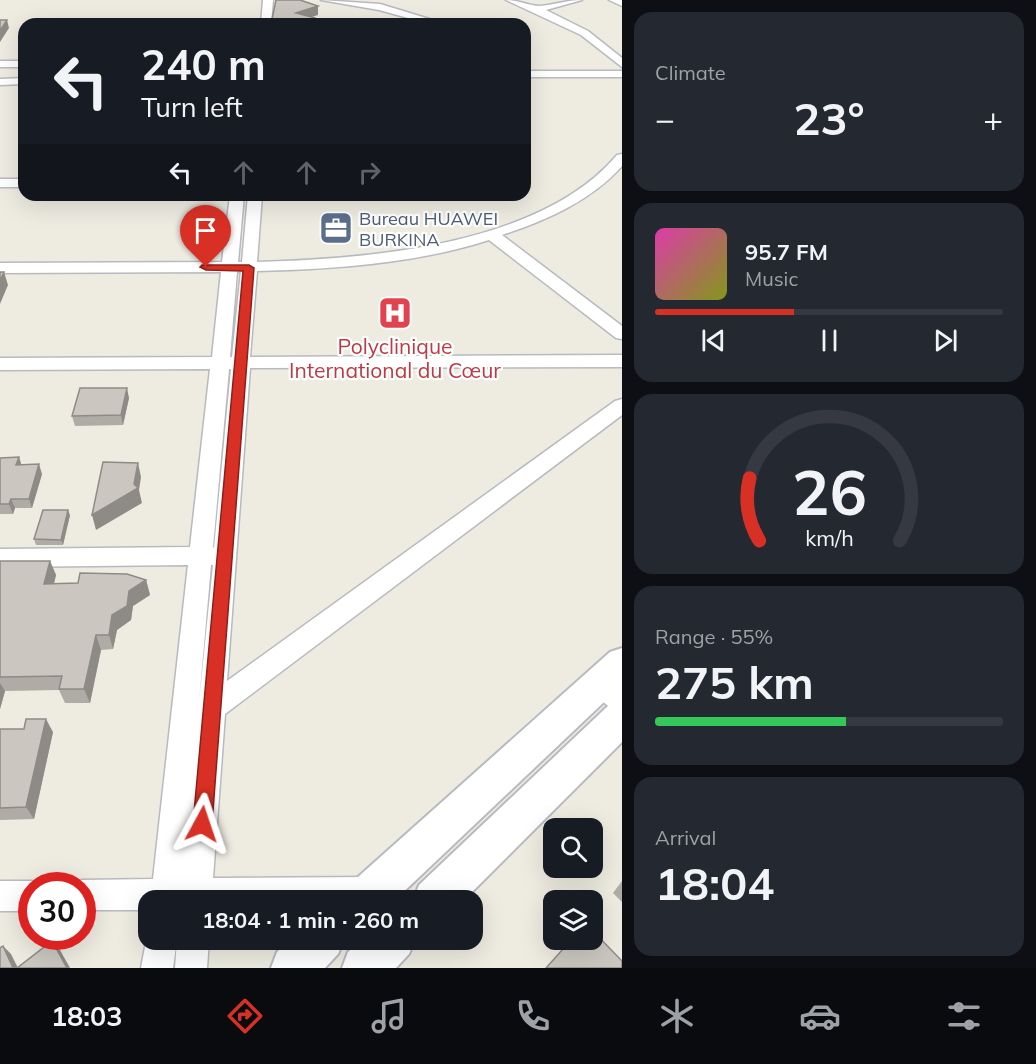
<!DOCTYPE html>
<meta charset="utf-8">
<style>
body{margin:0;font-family:Mulish,sans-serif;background:#242831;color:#f1f3f6;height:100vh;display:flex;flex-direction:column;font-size:22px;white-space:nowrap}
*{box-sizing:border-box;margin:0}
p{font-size:20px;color:#9ea1a6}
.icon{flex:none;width:33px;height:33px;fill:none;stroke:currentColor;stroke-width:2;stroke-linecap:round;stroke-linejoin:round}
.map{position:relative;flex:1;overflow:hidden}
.side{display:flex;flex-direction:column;gap:12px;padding:12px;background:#0d0f14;width:414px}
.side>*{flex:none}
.guide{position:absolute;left:18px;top:18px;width:513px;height:183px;border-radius:18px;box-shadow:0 6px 24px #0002;background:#171b24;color:#f1f3f6;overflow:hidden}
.fabs{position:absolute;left:543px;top:818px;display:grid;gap:12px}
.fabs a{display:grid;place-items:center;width:60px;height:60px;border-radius:12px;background:#171b24;box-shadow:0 6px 24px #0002;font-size:30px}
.speed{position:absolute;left:18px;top:872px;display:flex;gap:12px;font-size:30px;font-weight:700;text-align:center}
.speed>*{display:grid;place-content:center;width:78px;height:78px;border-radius:50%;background:#171b24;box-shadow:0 6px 24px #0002;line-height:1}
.speed .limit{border:9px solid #d22;background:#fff;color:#111}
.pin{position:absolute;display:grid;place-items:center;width:51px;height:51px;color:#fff;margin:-62px -26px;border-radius:50% 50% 50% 0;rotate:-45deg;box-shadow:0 0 6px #0007}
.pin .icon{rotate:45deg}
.me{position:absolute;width:66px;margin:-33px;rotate:5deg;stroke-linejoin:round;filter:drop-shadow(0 0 4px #0008)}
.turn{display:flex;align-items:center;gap:21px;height:126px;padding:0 24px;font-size:27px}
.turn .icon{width:78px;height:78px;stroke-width:2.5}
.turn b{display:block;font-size:42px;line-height:51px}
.lanes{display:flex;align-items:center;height:57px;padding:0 24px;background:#0003;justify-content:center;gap:30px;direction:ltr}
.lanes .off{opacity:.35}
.big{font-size:45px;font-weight:700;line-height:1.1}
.side .widget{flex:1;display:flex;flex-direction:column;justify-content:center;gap:9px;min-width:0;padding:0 21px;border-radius:18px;background:#242831}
.side .dial{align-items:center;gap:0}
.dial svg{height:156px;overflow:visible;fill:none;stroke:#363941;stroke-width:7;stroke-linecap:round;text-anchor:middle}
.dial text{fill:#f1f3f6;stroke:none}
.song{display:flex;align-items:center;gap:18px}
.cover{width:72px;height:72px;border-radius:9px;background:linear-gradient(135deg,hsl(320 70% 55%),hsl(70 70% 35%))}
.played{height:6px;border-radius:3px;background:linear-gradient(90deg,#d93025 40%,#363941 40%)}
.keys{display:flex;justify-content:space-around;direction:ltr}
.heat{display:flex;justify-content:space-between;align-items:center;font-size:33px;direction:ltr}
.charge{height:9px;border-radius:4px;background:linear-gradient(90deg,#34c759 55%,#363941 0)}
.trip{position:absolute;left:138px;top:890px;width:345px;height:60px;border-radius:18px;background:#171b24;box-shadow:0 6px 24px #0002;font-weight:700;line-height:60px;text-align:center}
.tabs{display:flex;height:96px;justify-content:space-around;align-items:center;background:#090b0e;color:#9ea1a6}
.tabs .icon{width:42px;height:42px}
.tabs .on{color:#d93025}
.tabs b{font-size:27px;color:#f1f3f6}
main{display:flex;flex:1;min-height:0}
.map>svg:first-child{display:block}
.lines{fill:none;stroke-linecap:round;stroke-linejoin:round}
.minor-casing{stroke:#b7babf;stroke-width:3}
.secondary-casing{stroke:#b7bbc1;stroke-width:4}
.minor{fill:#fff;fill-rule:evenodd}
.secondary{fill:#fff;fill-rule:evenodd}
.wall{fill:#afaba5}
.shaded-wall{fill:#8e8b86}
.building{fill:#cbc7c0;stroke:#8e8b86;stroke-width:1.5}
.route{fill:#d93025;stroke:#8d1f18;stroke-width:1.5}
.labels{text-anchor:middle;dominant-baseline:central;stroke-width:4.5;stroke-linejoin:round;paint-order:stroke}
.far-service-label{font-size:18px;fill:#4e5e75;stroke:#fff;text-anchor:start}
.health-label{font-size:21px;fill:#be3a42;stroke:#fff}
</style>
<main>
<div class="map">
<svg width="622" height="968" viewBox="0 0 622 968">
<rect width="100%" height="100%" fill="#eeebe1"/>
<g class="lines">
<defs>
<path id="minor" d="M263,0H273L271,24H261Z
M321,0L380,4L446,24H430L379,10Z
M506,0C518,0 530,6 539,6C553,5 567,0 582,0L546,10L588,31L622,58V67L581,35Z
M609,0H622V6Z
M0,61H24V67H0Z
M525,71H622V77H525Z
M24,78V84L0,85V79Z
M622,154V166C591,201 545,221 502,235L622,326V339L616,338L489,240C414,264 334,269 257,271L250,357L622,355V367L250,368L227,681L615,401L622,399V415L225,714L213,878L372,877L383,881L387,892L384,900H148V910H82V885L71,884L82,880L153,879L188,565L0,567V549L190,547L210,369L0,370V358L212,357L221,272L0,273V263L222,262L230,195H244L238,262H242L248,195H262L257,262C368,259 540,246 617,155ZM241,271L232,357H230L237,272ZM229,369H231L214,548L213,547ZM211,565H213L199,702Z
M0,179H24V187H0Z
M601,671L622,685V713C608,708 594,696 588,683L592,675Z
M0,881H32L43,885H32V911H0Z
M148,931V939H177L173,968H141Z
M177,939H209L207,968H175Z"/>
<path id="secondary" d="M622,648V685L395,900H343L349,885L610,652Z
M622,700V742L464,900H413L419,885L609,705Z
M291,939H345L338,954L325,968H271L277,952Z
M362,939H416L409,954L396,968H342L348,952Z"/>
</defs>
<use href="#minor" class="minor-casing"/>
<use href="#secondary" class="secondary-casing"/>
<use href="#minor" class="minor"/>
<use href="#secondary" class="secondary"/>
</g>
<path class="wall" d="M129,398L123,425L75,426L72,416Z
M19,457L21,464L42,474L32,508H15L13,514H0V458Z
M70,515L63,545H36L34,539Z
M0,561H50L56,575L54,584L146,580L150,595L133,606L131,620L117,630L113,649L101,650L90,703H65L59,690L5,691L0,709Z
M0,729L53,732L34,819L0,820Z
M622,881V902L613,893Z"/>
<path class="shaded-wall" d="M318,6V15L296,22V13Z
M7,20L9,28L0,42V31Z
M4,272L8,285L0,304V281Z
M127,388L129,398L123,425L121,415Z
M19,457L22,467L16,465Z
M138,463L141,477L139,490L142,503L96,530L92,515L134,484Z
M39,464L42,474L32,508L29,499Z
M11,499L15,508L13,514L9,504Z
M68,510L70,515L63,545L61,540Z
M50,561L56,575L50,599L44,584Z
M146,580L150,595L133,606L131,620L117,630L113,649L109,635L112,615L129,591Z
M96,635L101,650L90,703L84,689Z
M0,683L5,691L0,709Z
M46,719L53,732L34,819L26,807Z
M52,941L60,950L70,968H67Z
M3,946L11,954L18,968H13Z"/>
<path class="building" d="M276,0H300L318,6L296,13L315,18L319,24H271Z
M0,20H7L0,31Z
M0,272H4L0,281Z
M80,388H127L121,415L72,416Z
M19,457L16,465L39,464L29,499H11L9,504H0V458Z
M103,462L138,463L134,484L138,488L92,515Z
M43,510H68L61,540L34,539Z
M0,561H50L44,584L78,583L80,573L127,574L146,580L129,591L127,606L112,615L109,635H96L84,689H59L62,676L0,677Z
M26,719H46L26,807L0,808V729H24Z
M592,930L622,961V968H546L572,939H592Z
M52,941L67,968H17Z
M3,946L13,968H0V948Z"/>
<path class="route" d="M202,265H249L254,268L212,824L209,831L202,834L196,831L193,824L243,271L206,270L200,267Z"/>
<defs>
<symbol id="office-square" viewBox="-11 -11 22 22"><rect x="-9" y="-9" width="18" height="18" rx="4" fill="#5c6f8a" stroke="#fff"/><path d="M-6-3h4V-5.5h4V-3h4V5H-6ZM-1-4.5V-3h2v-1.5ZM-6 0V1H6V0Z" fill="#fff"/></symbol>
<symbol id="hospital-square" viewBox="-11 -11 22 22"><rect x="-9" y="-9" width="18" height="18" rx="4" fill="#e0444e" stroke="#fff"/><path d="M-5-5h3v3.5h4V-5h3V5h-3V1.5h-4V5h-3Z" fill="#fff"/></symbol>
</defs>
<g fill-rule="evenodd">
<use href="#office-square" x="317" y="209" width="38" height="38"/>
<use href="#hospital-square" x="376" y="294" width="38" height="38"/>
</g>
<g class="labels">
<g class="far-service-label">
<text x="359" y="218">Bureau HUAWEI<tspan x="359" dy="21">BURKINA</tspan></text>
</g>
<g class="health-label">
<text x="395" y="346">Polyclinique<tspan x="395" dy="24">International du Cœur</tspan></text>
</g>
</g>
</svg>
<div class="fabs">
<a><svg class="icon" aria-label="search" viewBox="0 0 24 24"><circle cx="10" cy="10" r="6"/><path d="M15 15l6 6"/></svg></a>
<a><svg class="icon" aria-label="layers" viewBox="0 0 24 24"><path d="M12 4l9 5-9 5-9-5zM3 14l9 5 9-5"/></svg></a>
</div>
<div class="speed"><div class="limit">30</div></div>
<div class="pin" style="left:206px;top:267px;background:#d93025"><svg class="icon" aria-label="arrive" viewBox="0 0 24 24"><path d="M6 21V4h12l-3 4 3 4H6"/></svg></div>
<svg class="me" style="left:202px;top:824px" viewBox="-20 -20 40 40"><path d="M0-17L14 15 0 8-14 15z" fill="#d93025" stroke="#fff" stroke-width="4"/></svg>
<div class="trip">18:04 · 1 min · 260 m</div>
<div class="guide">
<div class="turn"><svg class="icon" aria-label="left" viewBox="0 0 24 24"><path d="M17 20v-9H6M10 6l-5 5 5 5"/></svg><div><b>240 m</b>Turn left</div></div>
<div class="lanes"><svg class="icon" aria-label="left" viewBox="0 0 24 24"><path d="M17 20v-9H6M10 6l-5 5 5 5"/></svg><svg class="icon off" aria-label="ahead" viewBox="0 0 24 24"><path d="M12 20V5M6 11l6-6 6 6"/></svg><svg class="icon off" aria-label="ahead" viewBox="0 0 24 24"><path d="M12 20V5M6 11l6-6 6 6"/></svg><svg class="icon off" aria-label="right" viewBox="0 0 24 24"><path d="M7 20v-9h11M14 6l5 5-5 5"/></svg></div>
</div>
</div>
<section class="side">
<div class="widget"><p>Climate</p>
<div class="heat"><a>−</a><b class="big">23°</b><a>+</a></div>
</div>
<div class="widget">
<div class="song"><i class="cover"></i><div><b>95.7 FM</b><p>Music</p></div></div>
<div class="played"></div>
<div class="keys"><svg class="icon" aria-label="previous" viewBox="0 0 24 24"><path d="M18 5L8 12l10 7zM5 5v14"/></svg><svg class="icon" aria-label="pause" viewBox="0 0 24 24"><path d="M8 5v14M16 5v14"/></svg><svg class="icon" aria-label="next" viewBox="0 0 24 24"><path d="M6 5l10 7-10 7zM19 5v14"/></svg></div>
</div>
<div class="widget dial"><svg viewBox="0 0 100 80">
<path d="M14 69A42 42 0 1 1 86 69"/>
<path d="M14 69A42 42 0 0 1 9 37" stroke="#d93025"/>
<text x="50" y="56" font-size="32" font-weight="700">26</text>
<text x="50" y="72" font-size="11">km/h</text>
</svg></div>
<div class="widget"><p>Range · 55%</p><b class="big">275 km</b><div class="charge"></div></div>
<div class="widget"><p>Arrival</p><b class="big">18:04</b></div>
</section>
</main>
<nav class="tabs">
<b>18:03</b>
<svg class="icon on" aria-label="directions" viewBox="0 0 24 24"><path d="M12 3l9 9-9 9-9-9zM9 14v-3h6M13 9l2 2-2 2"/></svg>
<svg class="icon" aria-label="music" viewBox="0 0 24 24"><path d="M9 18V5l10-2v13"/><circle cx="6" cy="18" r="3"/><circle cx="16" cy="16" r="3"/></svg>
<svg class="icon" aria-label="phone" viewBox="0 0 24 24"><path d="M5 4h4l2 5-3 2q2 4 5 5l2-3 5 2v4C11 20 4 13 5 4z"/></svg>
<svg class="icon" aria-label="climate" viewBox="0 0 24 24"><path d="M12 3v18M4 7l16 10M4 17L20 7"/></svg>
<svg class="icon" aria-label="car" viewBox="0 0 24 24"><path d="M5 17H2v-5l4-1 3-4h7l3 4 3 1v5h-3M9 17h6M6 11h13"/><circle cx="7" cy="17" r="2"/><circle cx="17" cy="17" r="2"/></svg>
<svg class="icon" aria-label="filters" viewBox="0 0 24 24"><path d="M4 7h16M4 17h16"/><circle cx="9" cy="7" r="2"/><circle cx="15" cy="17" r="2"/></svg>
</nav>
